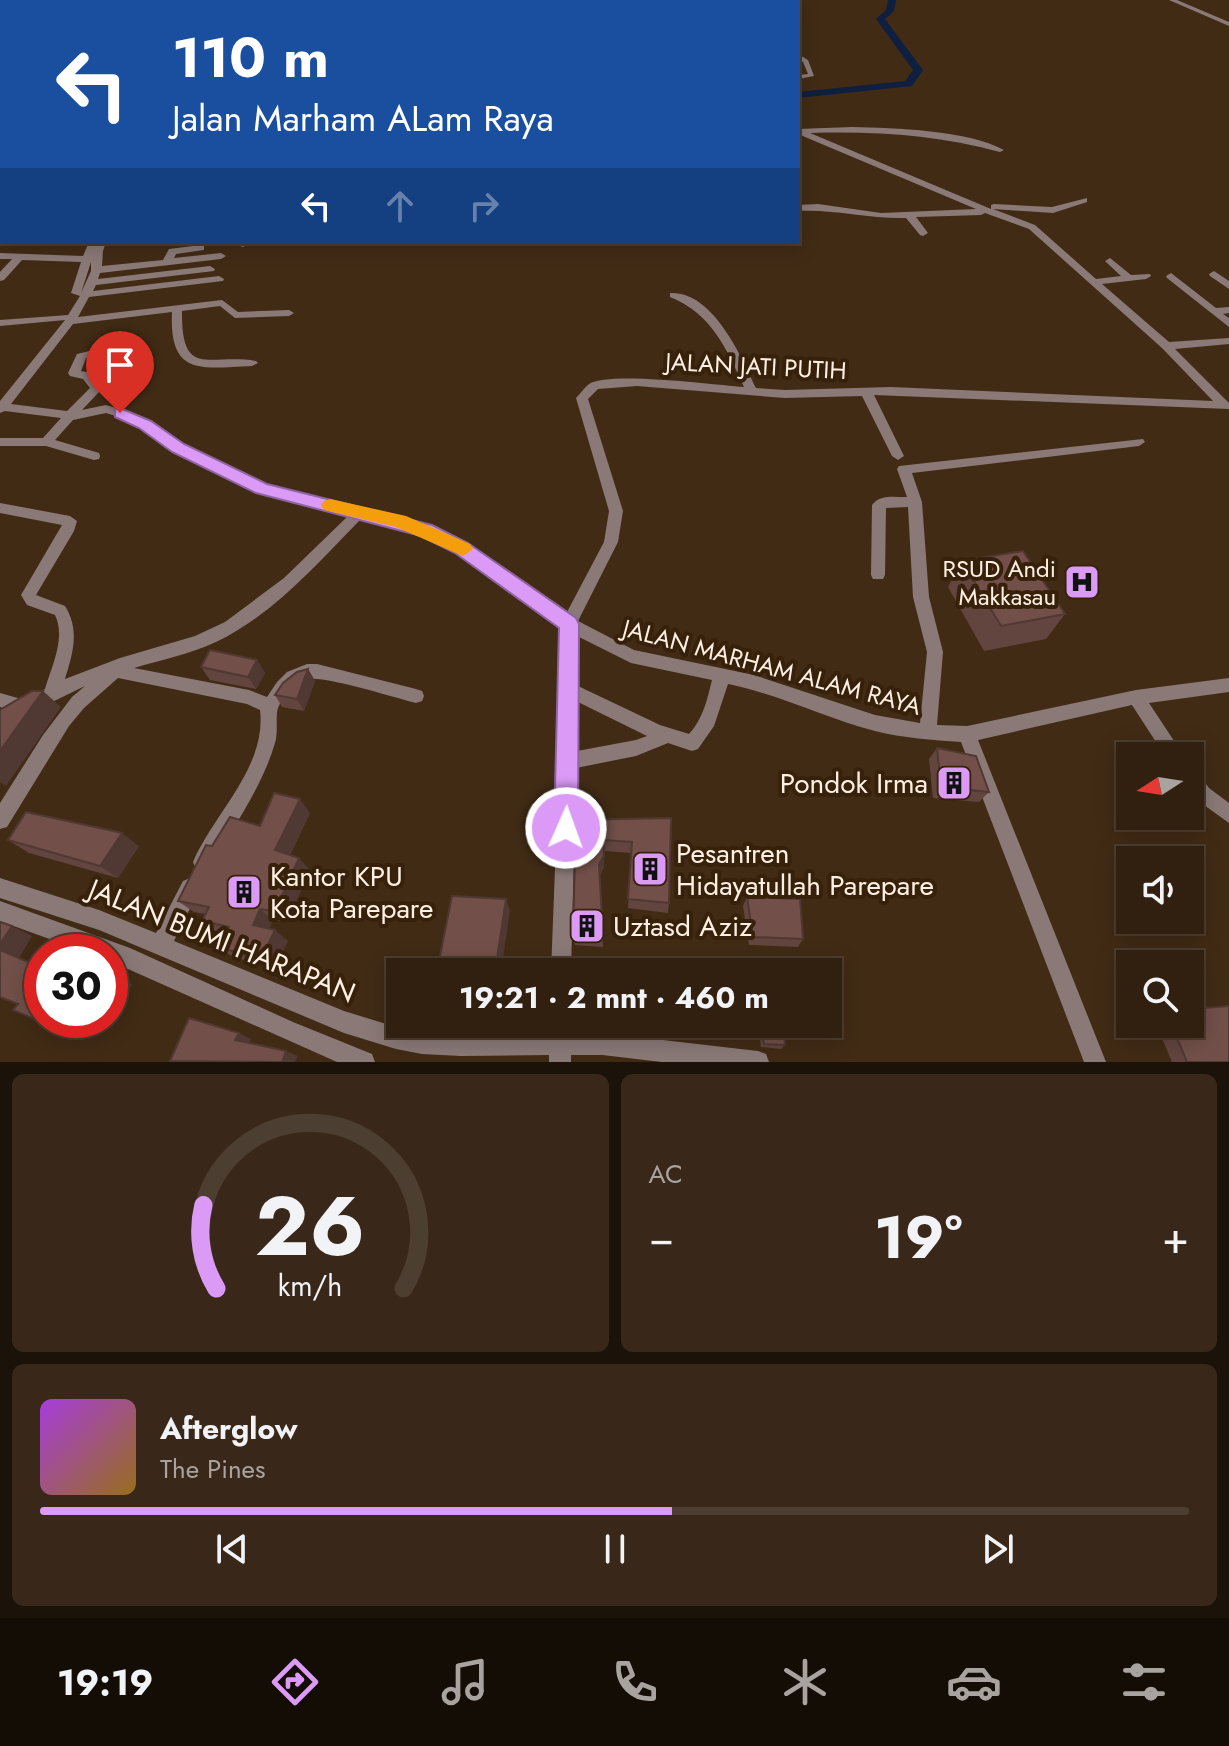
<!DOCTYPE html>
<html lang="id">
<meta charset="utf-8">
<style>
body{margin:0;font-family:Jost,sans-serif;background:#392819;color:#f1f3f6;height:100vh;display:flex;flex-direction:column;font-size:30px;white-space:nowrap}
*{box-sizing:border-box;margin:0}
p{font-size:26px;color:#a8a39f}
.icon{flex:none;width:44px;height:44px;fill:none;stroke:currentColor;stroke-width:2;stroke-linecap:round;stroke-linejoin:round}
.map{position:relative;height:1062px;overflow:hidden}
.drawer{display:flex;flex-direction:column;gap:12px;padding:12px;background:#1b1209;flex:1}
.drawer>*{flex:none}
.guide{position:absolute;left:0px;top:0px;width:800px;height:244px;box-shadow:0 4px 20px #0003,0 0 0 2px #4c3e30;background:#1a4fa0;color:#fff;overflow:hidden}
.needle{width:52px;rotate:258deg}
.controls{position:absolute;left:1116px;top:742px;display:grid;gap:16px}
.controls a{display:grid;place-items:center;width:88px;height:88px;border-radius:0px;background:#312010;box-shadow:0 4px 20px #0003,0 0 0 2px #4c3e30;font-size:40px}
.speed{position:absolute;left:24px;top:934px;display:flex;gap:16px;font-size:40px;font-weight:700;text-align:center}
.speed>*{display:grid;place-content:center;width:104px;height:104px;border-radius:50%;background:#312010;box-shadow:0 4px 20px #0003,0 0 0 2px #4c3e30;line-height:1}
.speed .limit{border:12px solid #d22;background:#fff;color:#111}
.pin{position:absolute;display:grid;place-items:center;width:68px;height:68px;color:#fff;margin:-82px -34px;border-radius:50% 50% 50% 0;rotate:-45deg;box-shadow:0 0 8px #0007}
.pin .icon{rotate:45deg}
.me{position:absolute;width:88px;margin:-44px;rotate:2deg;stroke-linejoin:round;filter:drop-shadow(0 0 6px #0008)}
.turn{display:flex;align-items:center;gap:28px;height:168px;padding:0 40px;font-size:36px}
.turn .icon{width:104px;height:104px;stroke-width:2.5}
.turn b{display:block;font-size:56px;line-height:68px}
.lanes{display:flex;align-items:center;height:76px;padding:0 40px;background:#0003;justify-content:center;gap:40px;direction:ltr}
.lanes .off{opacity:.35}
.big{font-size:60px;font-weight:700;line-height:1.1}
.drawer .widget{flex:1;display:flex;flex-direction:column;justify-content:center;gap:12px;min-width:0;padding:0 28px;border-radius:12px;background:#392819}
.drawer .dial{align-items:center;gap:0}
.dial svg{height:208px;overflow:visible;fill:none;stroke:#4c3e30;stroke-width:7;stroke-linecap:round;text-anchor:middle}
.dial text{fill:#f1f3f6;stroke:none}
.song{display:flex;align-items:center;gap:24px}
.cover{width:96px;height:96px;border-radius:12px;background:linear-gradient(135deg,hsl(280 70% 55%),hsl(40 70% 35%))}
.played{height:8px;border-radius:4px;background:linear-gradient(90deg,#db9af6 55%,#4c3e30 55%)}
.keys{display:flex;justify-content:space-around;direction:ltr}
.heat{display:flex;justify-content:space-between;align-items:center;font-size:44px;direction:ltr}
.drawer .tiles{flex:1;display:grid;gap:12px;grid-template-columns:1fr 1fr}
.widget:last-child{grid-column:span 2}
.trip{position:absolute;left:386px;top:958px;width:456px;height:80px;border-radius:0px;background:#312010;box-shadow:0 4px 20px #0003,0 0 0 2px #4c3e30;font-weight:700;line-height:80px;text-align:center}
.menu{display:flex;height:128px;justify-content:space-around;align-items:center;background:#140d06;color:#a8a39f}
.menu .icon{width:56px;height:56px}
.menu .on{color:#db9af6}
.menu b{font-size:36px;color:#f1f3f6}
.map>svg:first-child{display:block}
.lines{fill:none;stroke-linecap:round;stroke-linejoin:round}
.river{fill:#0f1f40;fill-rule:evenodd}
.minor{fill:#8a7977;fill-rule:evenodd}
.wall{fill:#62453f}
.shaded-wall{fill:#503833}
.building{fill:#725049;stroke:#503833;stroke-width:2}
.route{fill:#db9af6;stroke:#8e64a0;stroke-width:2}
.slow{fill:#f59e0b}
.labels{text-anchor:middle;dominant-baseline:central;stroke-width:8;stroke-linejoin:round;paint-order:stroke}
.street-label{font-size:24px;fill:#fff0e3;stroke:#37210b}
.poi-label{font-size:24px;fill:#fff0e3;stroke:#37210b;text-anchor:end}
.near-poi-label{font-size:28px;fill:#fff0e3;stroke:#37210b;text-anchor:start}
.near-street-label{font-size:28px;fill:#fff0e3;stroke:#37210b}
</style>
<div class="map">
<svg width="1229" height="1062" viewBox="0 0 1229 1062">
<rect width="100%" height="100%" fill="#412b15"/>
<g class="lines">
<path class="river" d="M888,0H896L894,11L885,19L923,70L912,86L798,98V92L905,81L913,70L876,19L886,10Z
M0,76H2V82H0Z"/>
<path class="minor" d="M165,0H222L225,2H165Z
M490,0H496L489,2Z
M711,0L729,2H708Z
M745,0H751L744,2Z
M770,0H776V2H770Z
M1169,0H1177L1229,22V26Z
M798,54L808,60L814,76L798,79V75L808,74L803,62L798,59Z
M852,127C895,128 967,130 1004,150L1000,152C937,135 875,131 810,133L991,209V205L994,204L1052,207L1087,198V202L1053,213L993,209L1035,225L1096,279L1121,276L1105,261L1110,258L1131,275L1150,274L1151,276L1146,279L1102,284L1169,342L1229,338V344L1175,349L1229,403V409L874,395L904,456L898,460L892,456L862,396L785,398L637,386L598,389L588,399L623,511L618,542L578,621L634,650L754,675L875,715L920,723L927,652L913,597L908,507L886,508L885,575L883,579H873L871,575L872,505C880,494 894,497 907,497L897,469L899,466L1143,439L1145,442L1139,446L912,473L922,502L929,597L943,652L937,725L967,726L1136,690L1229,678V692L1149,703L1184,756H1165L1132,705L978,740L1106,1062H1084L961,742C933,740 903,738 875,731C825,718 778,694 728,684L714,726L698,749L692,751L668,743L636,756L576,768L571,972H551L562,690L561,627L457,552L422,534L361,519C317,564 274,614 216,642C190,654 161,660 134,668L249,690L267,697L277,682L287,672L307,664H317L416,689L422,691L424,696L422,701L416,703C395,698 319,673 303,680C292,684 278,702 277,713C276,723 278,733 275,743C262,788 232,828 210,869L203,872L196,869L193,862C214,813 267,767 260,710L247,704L118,678L84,708L69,726L7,827L0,829V803L43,735L72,697L85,686L48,704L0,734V716L9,710L0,707V693L25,700L45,689C52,665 66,638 55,615L27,605L21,595L62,525L0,513V503L70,516L77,521L74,531L36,595L65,606C80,630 73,653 65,679L120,658L195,636L225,622L284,578L348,516L257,492L174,451L128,420L106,413L73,420L55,440L99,453L100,456L99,459L94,460L46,446H0V438H43L61,418L5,411L0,413V401L65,320L0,326V320L68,315L80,296L71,293L81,262L22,260L4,280L0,281V272L12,259H0V253L83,256L89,242H106L103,251L102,266L163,260L169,249L201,245L204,246V250L176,254L174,258L221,253L226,256L221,259L100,273L98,279L210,266L215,269L214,271L96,285L93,291L219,276L224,279L223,281L89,297L78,317L222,300L238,312L289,310L294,313L289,316L235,318L220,306L182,311C181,380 209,353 256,361L258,363L252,366C201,368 169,377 172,312L73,324L11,404L67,411L90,388L83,379L70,376L68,373L77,354L118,344L129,345L135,363L128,392H99L82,410L106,405L136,414L182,445L266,485L431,526L467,544L566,614L604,542L609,511L576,398C580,394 584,388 589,384C609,371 715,385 744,387C727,349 711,313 670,297V293C713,291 741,356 756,388L785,390L891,387L1213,401L1162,348L1029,229L985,213L981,215L916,217L928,233L923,236L920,235L906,218C870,219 834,209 798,211V205L818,204L881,213L976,209L798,134V129ZM91,262V271L81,293ZM120,350L123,363L119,385L99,384L91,373L81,371L86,358ZM577,636L631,663L712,680C707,700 703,719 689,734L660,725L578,686ZM578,702L647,736L636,740L577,751Z
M0,221L2,222V228L0,227Z
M238,242H248V244L243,247L240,246Z
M273,242H283V243L278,246Z
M1214,271L1229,281V289L1210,276L1209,274Z
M1171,273L1216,308L1229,307V313L1223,314L1229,318V327L1167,278L1166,276Z
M1190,768L1196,771L1209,788L1229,803V823L1197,800L1190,791Z
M0,878L99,910L156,933L183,881L190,878L197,881L200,888L174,941L344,1011L396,1027L422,1032L461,1034L549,1033V1024H571V1033H602L758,1051L766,1054L769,1062H662L602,1055H571V1062H549V1055L461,1056L422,1054L396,1049L344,1033L99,930L0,898Z
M0,901L130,948L293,1022L372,1054L375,1062H337L110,961V952H85L0,921Z"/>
</g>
<path class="wall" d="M962,561L1065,614L1046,639L984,651L948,587Z
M257,660L265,673L256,689L210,680L201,667Z
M308,669L315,681L304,711L282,707L275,695Z
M937,748L989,792L979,802L933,798L929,759Z
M310,813L290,855L310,870L287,922L273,920L269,929L288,941L274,968L233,957L218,947L225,934L217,932L202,921L205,914L194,912L178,901L212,846L260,826Z
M671,818L669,903L668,913L628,908L632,853L604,851V867L600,875L603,947L575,945L573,936L576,820Z
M8,840L139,846L118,878L29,853Z
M747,897L803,939L798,947L749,945L743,906Z
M573,1024H596V1030L574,1029Z
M758,1024H782L785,1045L781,1049L761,1047Z
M1156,1024H1190L1229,1062H1172Z"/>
<path class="shaded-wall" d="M257,660L265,673L256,689L248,677Z
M308,669L315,681L304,711L297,699Z
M43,691L61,707L6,786L0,782V751Z
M300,799L310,813L286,862L275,850Z
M122,833L139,846L118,878L100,866Z
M604,856V867L600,875L599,864Z
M299,858L310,870L287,922L275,911Z
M506,899L510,911L501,972H495Z
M260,909L273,920L266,935L253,925Z
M12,926L32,936L19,958L0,950V944Z
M275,930L288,941L274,968L261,959Z
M122,980L132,984L119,1013L110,1010V1006Z
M42,1016V1020H66L60,1028L39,1021Z
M239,1033L251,1039L248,1045L235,1040Z
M286,1051L298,1056L295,1062H282Z"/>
<path class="building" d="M1023,551L1065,614L1001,626L962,561Z
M210,650L257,660L248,677L201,667Z
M308,669L297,699L275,695L283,683L297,672Z
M32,691H43L0,751V710Z
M937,748L976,756L989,792L941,787Z
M274,793L300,799L275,850L299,858L275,911L260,909L253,925L275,930L261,959L218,947L229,927L202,921L209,907L178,901L206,845L212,846L230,817L260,826Z
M26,812L122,833L100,866L8,840Z
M671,818L669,903L628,899L632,842L603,840L604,856L599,864L603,938L573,936L576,820Z
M452,896L506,899L495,972L437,971Z
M747,897L800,899L803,939L753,937Z
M0,922L12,926L0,944Z
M61,944L78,952H56Z
M0,950L42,968V1016L39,1021L13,1010L18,1004L0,997Z
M110,976L122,980L110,1006Z
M1229,1006V1062H1187L1171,1024H1190V1009Z
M189,1018L239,1033L235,1040L286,1051L282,1062L170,1061Z
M573,1024H596V1026H573Z
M761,1024H782L785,1045L764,1044Z"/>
<path class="route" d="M120,408L151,421L184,444L267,484L432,525L468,543L576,618L579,624L578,828L574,836L566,840L557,836L554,828L559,628L455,553L421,536L256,493L172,452L139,428L115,417V409Z"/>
<path class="slow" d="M330,499L406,516L470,544L473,549L463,556L396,527L324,510L321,505L324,501Z"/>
<defs>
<symbol id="hospital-square" viewBox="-11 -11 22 22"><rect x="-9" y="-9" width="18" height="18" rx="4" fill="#db9af6" stroke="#37210b"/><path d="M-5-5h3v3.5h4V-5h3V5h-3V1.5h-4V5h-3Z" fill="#111"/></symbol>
<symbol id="building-square" viewBox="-11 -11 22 22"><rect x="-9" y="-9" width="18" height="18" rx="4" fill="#db9af6" stroke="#37210b"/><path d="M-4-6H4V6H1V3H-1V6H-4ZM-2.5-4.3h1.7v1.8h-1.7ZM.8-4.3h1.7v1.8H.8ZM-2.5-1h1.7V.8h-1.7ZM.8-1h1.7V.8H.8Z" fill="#111"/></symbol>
</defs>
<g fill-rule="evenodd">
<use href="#hospital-square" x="1062" y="562" width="40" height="40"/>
<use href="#building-square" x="934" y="763" width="40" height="40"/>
<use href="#building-square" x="630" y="849" width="40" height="40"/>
<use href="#building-square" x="224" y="872" width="40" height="40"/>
<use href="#building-square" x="567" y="906" width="40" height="40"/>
</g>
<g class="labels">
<g class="street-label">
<text transform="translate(756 366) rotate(3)">JALAN JATI PUTIH</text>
<text transform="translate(772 667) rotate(15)">JALAN MARHAM ALAM RAYA</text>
</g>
<g class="poi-label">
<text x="1056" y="568">RSUD Andi<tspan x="1056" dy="28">Makkasau</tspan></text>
</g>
<g class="near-poi-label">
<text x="928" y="783" text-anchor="end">Pondok Irma</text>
<text x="676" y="853">Pesantren<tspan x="676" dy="32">Hidayatullah Parepare</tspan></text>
<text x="270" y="876">Kantor KPU<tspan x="270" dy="32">Kota Parepare</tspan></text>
<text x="613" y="926">Uztasd Aziz</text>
</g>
<g class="near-street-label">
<text transform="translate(222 941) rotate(22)">JALAN BUMI HARAPAN</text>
</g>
</g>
</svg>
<div class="controls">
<a><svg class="needle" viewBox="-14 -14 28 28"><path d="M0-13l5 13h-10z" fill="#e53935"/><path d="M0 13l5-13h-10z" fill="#a8a39f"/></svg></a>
<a><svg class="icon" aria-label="sound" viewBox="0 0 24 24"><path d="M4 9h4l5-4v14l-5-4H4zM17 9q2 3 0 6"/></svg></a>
<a><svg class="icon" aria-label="search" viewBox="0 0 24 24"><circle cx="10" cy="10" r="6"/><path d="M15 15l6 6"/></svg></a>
</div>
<div class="speed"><div class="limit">30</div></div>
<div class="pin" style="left:120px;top:413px;background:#d93025"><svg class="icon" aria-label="arrive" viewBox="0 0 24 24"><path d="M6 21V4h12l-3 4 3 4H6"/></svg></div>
<svg class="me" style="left:566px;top:828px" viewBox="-20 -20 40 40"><circle r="17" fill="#db9af6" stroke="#fff" stroke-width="3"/><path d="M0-11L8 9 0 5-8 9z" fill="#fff"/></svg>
<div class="trip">19:21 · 2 mnt · 460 m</div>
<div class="guide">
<div class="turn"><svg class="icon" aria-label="left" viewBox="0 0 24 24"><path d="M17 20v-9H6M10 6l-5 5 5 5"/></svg><div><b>110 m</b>Jalan Marham ALam Raya</div></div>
<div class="lanes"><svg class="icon" aria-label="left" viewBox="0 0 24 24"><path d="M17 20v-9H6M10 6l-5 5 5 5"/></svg><svg class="icon off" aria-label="ahead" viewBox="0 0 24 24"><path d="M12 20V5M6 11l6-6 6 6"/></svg><svg class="icon off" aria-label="right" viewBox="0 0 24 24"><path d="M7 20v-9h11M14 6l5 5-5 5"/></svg></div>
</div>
</div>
<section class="drawer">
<div class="tiles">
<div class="widget dial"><svg viewBox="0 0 100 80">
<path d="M14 69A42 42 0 1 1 86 69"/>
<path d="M14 69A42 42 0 0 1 9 37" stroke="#db9af6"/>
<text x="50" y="56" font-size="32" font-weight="700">26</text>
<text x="50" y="72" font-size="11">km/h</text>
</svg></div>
<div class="widget"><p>AC</p>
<div class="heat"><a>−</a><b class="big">19°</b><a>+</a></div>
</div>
<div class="widget">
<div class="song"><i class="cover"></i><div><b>Afterglow</b><p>The Pines</p></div></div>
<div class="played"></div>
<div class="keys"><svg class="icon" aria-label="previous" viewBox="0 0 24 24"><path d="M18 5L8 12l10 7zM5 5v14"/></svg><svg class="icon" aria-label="pause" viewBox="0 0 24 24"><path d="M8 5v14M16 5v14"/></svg><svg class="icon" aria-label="next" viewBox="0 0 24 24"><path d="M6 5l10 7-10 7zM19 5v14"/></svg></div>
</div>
</div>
</section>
<nav class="menu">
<b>19:19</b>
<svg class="icon on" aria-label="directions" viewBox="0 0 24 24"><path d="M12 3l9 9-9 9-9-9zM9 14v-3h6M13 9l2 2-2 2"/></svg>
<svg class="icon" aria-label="music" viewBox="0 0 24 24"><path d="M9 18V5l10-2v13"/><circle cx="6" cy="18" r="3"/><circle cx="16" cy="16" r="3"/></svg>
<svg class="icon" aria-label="phone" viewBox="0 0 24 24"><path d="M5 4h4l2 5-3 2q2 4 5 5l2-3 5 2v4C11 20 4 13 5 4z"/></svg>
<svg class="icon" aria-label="climate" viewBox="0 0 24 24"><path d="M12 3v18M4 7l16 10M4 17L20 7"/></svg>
<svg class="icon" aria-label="car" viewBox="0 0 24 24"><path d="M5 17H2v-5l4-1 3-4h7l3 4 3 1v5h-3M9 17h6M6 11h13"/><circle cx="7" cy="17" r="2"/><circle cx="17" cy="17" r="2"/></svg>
<svg class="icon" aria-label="filters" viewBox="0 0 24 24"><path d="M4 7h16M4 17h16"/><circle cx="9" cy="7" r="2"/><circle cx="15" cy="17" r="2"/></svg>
</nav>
